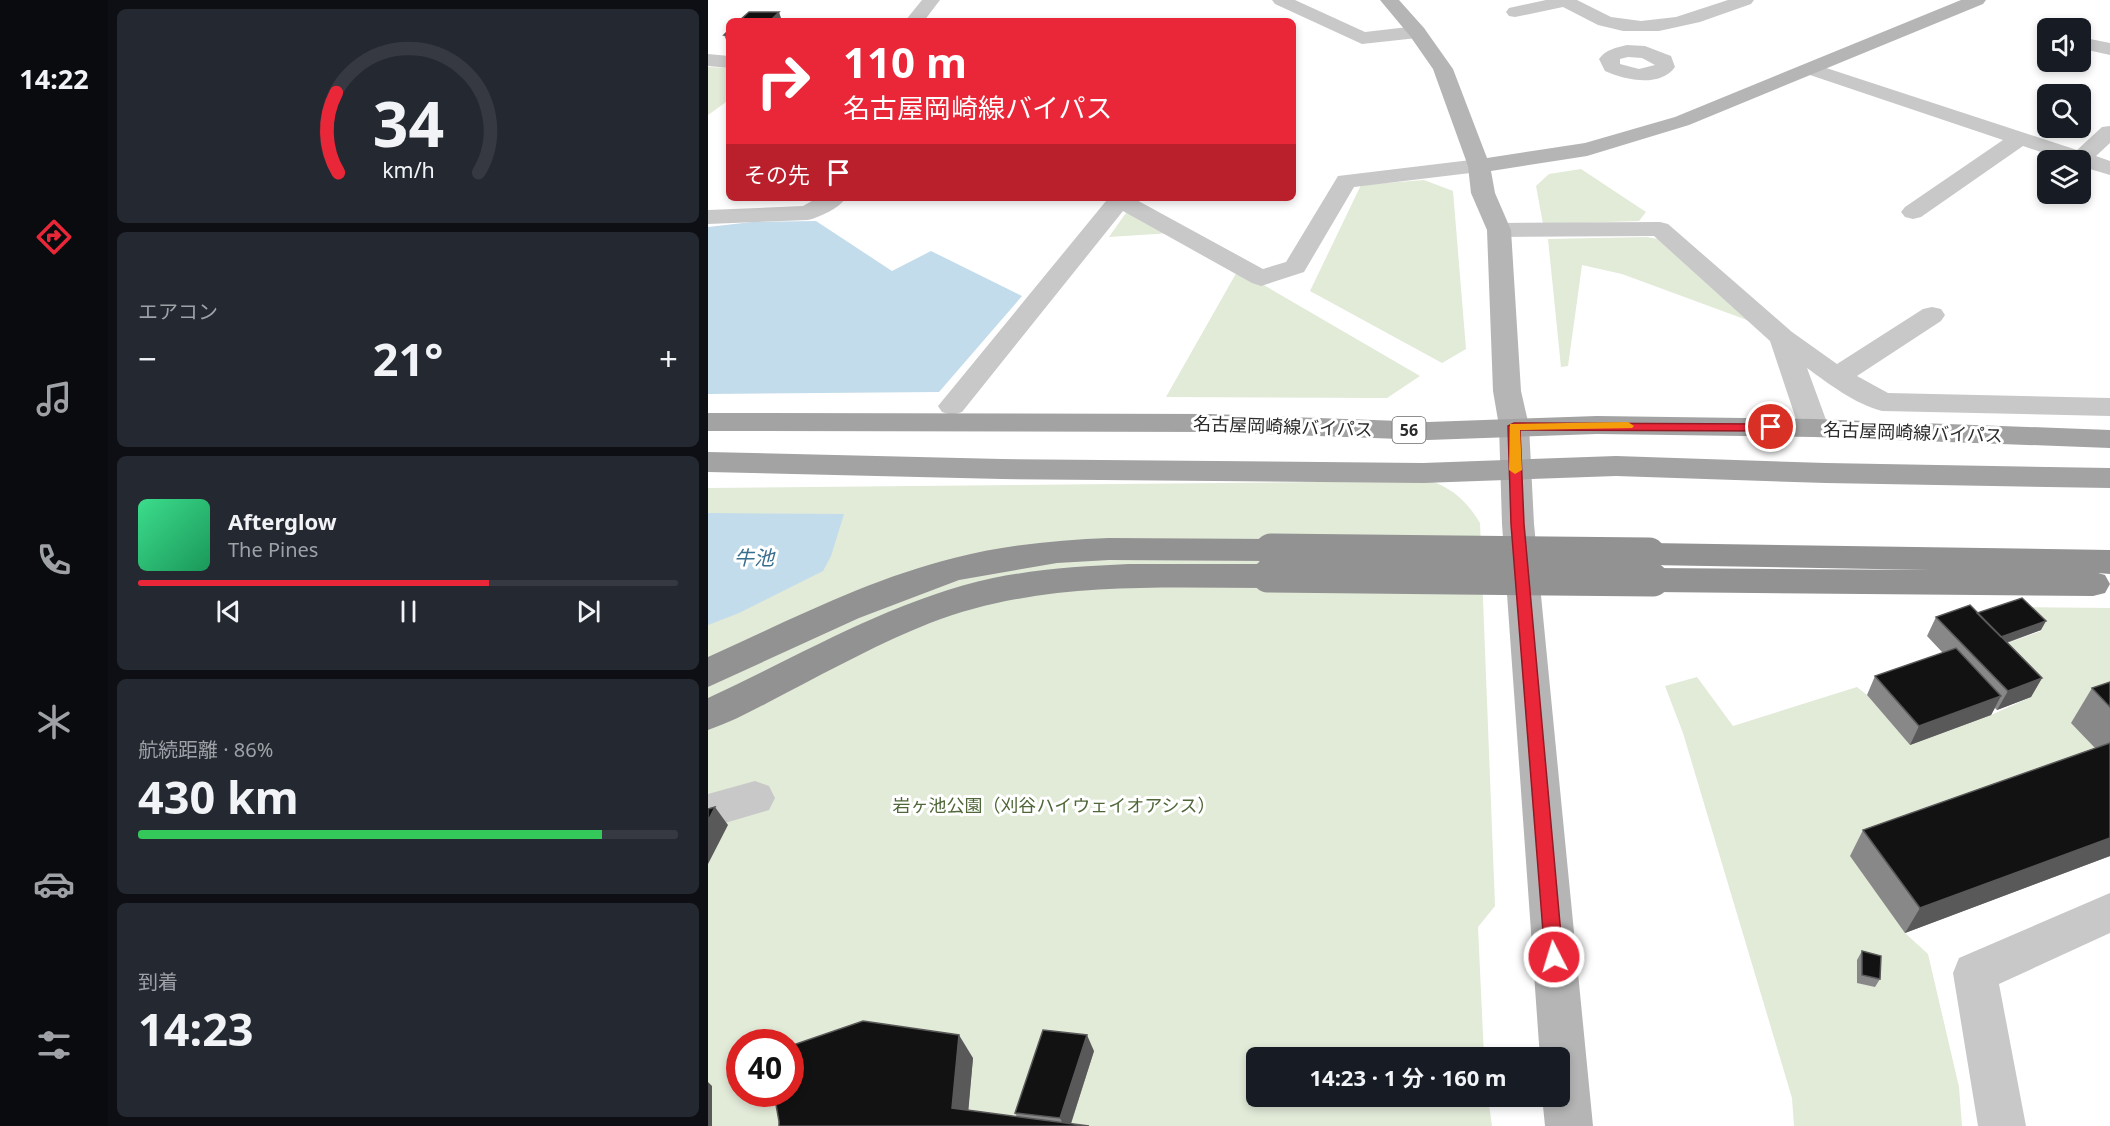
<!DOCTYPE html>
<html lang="ja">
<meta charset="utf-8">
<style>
body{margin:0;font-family:"Noto Sans","Noto Sans JP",sans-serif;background:#242831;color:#f1f3f6;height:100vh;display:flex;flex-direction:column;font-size:22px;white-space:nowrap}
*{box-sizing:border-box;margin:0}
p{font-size:20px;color:#9ea1a6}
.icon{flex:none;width:33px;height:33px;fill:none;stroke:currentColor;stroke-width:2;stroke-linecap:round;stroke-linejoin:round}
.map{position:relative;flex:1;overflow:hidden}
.side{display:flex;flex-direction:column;gap:9px;padding:9px;background:#0d0f14;width:600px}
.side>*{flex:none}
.banner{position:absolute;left:18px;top:18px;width:570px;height:183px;border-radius:9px;box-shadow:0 3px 9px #0003;background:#e92738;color:#fff;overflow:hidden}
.controls{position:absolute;left:1329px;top:18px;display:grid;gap:12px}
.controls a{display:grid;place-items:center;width:54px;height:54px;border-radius:9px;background:#171b24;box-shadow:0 3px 9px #0003;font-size:30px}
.speed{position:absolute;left:18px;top:1029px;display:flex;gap:12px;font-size:30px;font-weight:700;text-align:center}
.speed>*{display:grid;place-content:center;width:78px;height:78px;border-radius:50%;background:#171b24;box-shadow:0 3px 9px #0003;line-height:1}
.speed .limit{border:9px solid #d22;background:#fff;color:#111}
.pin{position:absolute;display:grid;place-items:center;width:51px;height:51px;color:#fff;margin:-26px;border:3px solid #fff;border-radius:50%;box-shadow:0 2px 6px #0007}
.me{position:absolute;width:66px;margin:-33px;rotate:355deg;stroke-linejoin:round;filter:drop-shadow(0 0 4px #0008)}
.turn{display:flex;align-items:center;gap:21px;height:126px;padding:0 18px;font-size:27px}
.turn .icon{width:78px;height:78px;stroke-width:2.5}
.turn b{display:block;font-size:42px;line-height:51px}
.then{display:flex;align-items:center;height:57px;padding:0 18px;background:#0003;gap:12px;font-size:22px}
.big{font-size:45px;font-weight:700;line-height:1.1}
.side .widget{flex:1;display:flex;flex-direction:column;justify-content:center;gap:9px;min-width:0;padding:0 21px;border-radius:9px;background:#242831}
.side .dial{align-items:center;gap:0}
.dial svg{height:156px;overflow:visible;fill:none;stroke:#363941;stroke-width:7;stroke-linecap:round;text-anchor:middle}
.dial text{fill:#f1f3f6;stroke:none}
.song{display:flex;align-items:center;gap:18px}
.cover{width:72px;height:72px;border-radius:9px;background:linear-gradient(135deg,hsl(150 70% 55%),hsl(150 70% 35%))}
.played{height:6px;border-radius:3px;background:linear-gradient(90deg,#e92738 65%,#363941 65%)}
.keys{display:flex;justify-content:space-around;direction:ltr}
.heat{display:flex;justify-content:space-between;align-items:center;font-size:33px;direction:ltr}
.charge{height:9px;border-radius:4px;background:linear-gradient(90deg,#34c759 86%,#363941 0)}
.trip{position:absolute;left:538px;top:1047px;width:324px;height:60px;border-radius:9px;background:#171b24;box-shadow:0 3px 9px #0003;font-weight:700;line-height:60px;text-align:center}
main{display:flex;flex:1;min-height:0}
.tab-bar{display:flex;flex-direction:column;width:108px;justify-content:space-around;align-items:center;background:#090b0e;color:#9ea1a6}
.tab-bar .icon{width:42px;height:42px}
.tab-bar .active{color:#e92738}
.tab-bar b{font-size:27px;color:#f1f3f6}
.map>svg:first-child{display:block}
.green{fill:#e2ead8;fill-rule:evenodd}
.water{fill:#c3dceb}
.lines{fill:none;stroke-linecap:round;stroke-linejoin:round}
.street{fill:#c8c8c8;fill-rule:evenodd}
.secondary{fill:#b5b5b5;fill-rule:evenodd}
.primary{fill:#a3a3a3;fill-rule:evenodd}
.highway{fill:#929292;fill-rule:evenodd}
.highway-bridge{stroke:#929292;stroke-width:33}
.wall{fill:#888}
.shaded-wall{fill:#595959}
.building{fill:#121212;stroke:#595959;stroke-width:1.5}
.route{fill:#e92738;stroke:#971924;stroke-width:1.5}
.slow{fill:#f59e0b}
.labels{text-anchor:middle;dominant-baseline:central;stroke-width:6;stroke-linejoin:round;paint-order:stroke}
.shield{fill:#fff;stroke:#6b6b6b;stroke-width:1.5}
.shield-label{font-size:16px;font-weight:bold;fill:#2b2b2b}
.street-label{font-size:18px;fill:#2b2b2b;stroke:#fff}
.park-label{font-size:18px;fill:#4f6738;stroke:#fff}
.water-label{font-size:20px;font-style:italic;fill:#386e8e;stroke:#fff}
</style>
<main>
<nav class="tab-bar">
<b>14:22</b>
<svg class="icon active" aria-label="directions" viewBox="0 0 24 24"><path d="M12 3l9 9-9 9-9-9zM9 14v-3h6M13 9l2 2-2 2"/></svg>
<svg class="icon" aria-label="music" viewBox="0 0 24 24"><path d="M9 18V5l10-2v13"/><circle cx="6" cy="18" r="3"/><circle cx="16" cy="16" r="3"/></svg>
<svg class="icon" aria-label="phone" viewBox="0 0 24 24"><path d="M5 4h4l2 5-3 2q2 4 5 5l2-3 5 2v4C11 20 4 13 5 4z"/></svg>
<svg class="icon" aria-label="climate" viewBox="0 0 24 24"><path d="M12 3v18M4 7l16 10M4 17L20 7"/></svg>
<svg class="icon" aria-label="car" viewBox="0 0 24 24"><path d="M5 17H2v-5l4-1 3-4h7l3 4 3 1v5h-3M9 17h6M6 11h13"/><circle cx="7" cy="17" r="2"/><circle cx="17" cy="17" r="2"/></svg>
<svg class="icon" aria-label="filters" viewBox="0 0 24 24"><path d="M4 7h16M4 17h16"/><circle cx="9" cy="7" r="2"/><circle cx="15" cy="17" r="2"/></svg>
</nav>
<section class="side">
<div class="widget dial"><svg viewBox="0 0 100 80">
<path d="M14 69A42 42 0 1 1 86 69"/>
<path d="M14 69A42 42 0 0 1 13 28" stroke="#e92738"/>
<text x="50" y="56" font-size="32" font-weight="700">34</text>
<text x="50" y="72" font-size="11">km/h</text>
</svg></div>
<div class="widget"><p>エアコン</p>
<div class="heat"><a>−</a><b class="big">21°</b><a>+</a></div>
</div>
<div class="widget">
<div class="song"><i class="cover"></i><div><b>Afterglow</b><p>The Pines</p></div></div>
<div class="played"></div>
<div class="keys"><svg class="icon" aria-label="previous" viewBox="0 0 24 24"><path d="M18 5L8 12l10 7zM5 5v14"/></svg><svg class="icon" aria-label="pause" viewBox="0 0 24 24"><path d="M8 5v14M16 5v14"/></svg><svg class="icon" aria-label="next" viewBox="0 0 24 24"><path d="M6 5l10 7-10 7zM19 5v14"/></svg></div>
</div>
<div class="widget"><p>航続距離 · 86%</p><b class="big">430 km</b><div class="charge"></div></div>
<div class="widget"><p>到着</p><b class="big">14:23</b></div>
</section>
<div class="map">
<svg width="1402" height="1126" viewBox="0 0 1402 1126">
<rect width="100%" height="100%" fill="#fff"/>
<path class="green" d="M0,67L21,68V100L0,115Z
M873,169L938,212L931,221L835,224L828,186L841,174Z
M716,180L745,191L758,349L734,363L602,291L653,185Z
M420,210L463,233L401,237Z
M939,237L955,240L1047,323L914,274L874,265L860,366L853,367L840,239Z
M530,270L712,376L679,398L458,397Z
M723,481C746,489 760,503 772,523L787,906L770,927L776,1057L549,1058V1096L780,1097L784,1126H0V488ZM32,1042H82V1094H32Z
M1309,607L1402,608V764L1197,933L1220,954L1251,1087L1254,1126H1086L1084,1098L975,733L957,686L989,677L1025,726L1149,687L1159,695L1202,745L1283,715L1323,697L1279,651L1333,631Z"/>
<path class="water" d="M108,221L184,271L223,251L314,296L231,392L0,394V227L44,222Z
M0,513L136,514L123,556L115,571L31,613L0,625Z"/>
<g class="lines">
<path class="street" d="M214,0H232L216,21H197Z
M564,0H587L657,32L709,26L716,28L718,32L716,36L709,38L654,44L567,4Z
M838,0H869L903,17L933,21L968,17L1020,0H1046L1043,4L992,22L951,31H915L890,25L855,7L807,17L801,16L798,12L801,8Z
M1382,39L1402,43V55L1375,49L1372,45L1375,41Z
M919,45L937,46L963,56L967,67C952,88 917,80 897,71L891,59C898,49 908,48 919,45ZM920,57L934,58L947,65L931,69L912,64V59Z
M0,54L21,56V68L0,66Z
M1103,63L1369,150L1394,127L1402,126V143L1388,156L1402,161V175L1372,166V160H1357L1315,146L1213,217L1205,219L1197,217L1193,212L1197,207L1295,140L1096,73L1093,69L1096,65Z
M771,159L779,161L782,166L779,171L646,187L596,272L553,286L544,283L415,211L254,412L244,415L234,412L230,406L398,201L396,198H425L555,269L578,262L630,176Z
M109,198H138C130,209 112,217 100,220L0,224V210L95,206Z
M952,222L960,224L1084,332L1129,364L1215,309L1224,307L1233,309L1237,315L1233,321L1149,376L1180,393L1402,398V416L1174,411C1147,404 1121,384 1099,368L1121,428L1116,435L1106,437L1096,435L1091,428L1062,341L946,236L791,237L783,235L779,230L783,225L791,223Z
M47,781L61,786L67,798L61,810L0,828V794Z
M1402,893V933L1291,984L1318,1126H1270L1245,973L1251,958Z"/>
<path class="secondary" d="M672,0H691L716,28L745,69L779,158L877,143L967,117L1253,0H1278L1275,4L981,125L879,156L783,171L787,193L803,230L813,391L821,426L826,524L885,1126H837L834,1096H852V1058H832L794,524L791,426L785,391L779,230L763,193L760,166L725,69L702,36Z"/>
<path class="primary" d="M0,413L503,414L720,422L889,416L1106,419L1402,430V448L1106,437L889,434L720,440L503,432L0,431Z
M0,452L294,459L715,463L908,456L1118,463L1402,468V488L1118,483L908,476L715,483L294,479L0,472Z"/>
<path class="highway" d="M401,538L563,539L575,542L579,550L575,558L563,561L401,560L349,563L251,580L151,618L0,687V657C80,621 161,579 246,558C296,545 350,540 401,538Z
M941,543L1402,550V574L1390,573L1397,575L1402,584L1397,593L1385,596L945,592L933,588L928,580L933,572L945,568L1223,570L941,565L929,562L925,554L929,546Z
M421,564H560L572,568L577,576L572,584L560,588C446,588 330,581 222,623C172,643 126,668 78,693C53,706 27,721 0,730V698C93,655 184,600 285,578C330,569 375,566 421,564Z"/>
<path class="highway-bridge" d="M563,550L941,554
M560,576L945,580"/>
</g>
<path class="wall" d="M21,30V47L16,35Z
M1269,613L1333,630L1299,643L1334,678L1323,697L1289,710L1287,708L1283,715L1202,745L1159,695L1167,676L1235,653L1219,636L1228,617Z
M1402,682V856L1197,933L1142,856L1155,830L1387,748L1363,723L1384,688Z
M1154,951L1172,979L1167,987L1149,983V960Z
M386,1051L363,1124L71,1126L265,1058L260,1110L309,1117L307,1113Z"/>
<path class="shaded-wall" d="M71,12L74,21H62Z
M1338,621L1333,630L1283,648L1288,639Z
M1334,678L1323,697L1289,710L1300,691Z
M1293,696L1283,715L1202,745L1211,726Z
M7,807L20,825L0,864V821Z
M1402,838V856L1197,933L1212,908Z
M251,1035L265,1058L259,1126L244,1108Z
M379,1035L386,1051L362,1126H356L352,1118Z
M0,1082L4,1086V1126H0Z"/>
<path class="building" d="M41,12H71L62,21H31Z
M21,30V35H16Z
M1314,598L1338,621L1293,637L1269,613Z
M1262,605L1334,678L1300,691L1228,617Z
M1248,648L1293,696L1211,726L1167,676Z
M1402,682V707L1384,688Z
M1402,743V838L1212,908L1155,830Z
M7,807L0,821V809Z
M1154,951L1173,956L1172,979L1154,975Z
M155,1021L251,1035L244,1108L381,1126H71V1121L66,1094H82V1046Z
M335,1030L379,1035L352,1118L307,1113Z"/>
<path class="route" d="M806,423L1063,424L1069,427L1063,431L812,430L816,524L855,957L852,963L846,966L840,963L837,957L803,524L800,426Z"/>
<path class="slow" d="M920,422L926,426L924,428L812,430L814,470L807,474L801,470L802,424Z"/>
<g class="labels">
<rect class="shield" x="684.5" y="417" width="33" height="26" rx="4.5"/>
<g class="shield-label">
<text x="701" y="430">56</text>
</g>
<g class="street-label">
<text transform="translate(575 426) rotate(2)">名古屋岡崎線バイパス</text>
<text transform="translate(1205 432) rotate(2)">名古屋岡崎線バイパス</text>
</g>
<g class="park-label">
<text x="346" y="805">岩ヶ池公園（刈谷ハイウェイオアシス）</text>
</g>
<g class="water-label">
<text x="46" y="557">牛池</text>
</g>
</g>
</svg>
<div class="controls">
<a><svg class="icon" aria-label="sound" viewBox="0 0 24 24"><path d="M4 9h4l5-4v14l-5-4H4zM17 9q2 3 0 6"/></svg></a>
<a><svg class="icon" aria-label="search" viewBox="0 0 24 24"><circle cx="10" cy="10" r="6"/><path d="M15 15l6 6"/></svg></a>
<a><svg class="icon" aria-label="layers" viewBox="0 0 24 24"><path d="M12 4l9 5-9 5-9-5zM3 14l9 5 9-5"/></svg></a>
</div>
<div class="speed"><div class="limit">40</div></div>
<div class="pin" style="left:1063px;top:427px;background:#d93025"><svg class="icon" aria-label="arrive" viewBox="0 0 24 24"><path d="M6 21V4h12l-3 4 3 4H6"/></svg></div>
<svg class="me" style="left:846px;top:957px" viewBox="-20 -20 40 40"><circle r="17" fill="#e92738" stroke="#fff" stroke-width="3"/><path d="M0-11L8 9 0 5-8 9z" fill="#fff"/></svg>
<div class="trip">14:23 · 1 分 · 160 m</div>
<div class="banner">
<div class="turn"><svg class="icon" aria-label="right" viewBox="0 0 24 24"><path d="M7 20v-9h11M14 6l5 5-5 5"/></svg><div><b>110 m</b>名古屋岡崎線バイパス</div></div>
<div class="then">その先<svg class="icon" aria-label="arrive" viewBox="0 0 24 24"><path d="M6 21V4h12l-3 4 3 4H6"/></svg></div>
</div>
</div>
</main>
